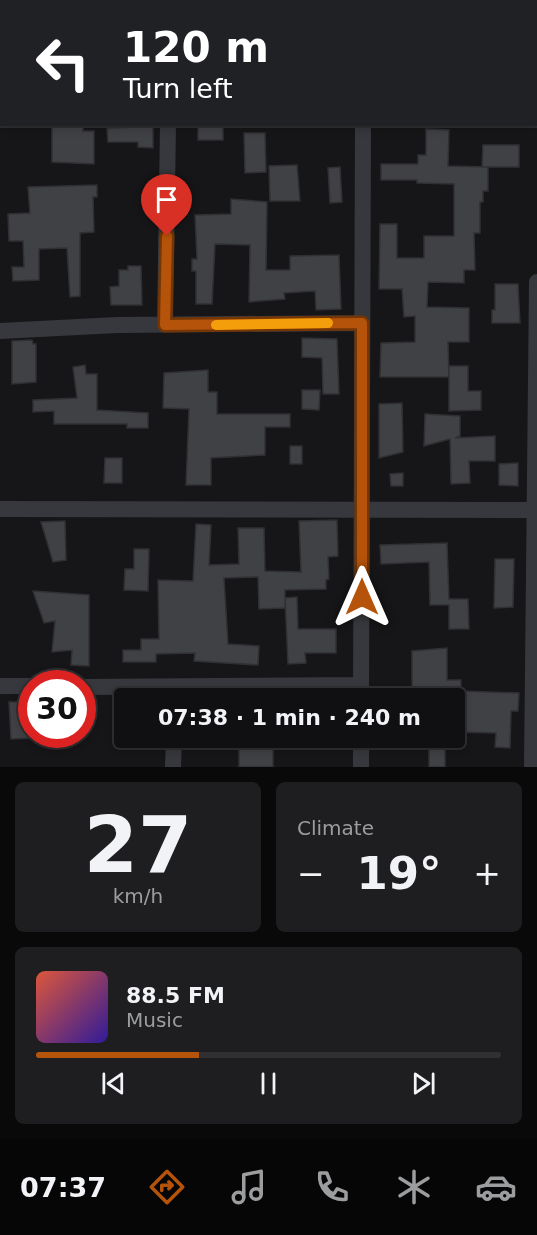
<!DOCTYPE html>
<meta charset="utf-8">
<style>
body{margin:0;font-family:"DejaVu Sans",sans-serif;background:#1e1e20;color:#f1f3f6;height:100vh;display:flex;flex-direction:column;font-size:22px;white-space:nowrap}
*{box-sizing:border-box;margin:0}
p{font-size:20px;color:#9c9d9f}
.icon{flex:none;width:33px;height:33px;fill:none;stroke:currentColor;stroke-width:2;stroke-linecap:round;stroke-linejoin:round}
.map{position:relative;height:767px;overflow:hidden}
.drawer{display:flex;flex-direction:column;gap:15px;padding:15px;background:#09090a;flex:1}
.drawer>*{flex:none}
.banner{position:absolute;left:0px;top:0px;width:537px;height:126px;box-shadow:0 3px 9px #0003,0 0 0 2px #303032;background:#202124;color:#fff;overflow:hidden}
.speed{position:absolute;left:18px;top:670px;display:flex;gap:12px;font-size:30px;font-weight:700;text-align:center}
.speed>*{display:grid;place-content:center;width:78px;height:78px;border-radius:50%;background:#101012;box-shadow:0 3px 9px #0003,0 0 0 2px #303032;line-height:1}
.speed .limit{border:9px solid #d22;background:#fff;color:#111}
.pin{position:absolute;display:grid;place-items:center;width:51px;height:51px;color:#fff;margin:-62px -26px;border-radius:50% 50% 50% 0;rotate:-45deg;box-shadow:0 0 6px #0007}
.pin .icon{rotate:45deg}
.me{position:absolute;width:66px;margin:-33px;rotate:0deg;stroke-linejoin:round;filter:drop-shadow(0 0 4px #0008)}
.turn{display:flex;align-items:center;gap:21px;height:126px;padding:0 24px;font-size:27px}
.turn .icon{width:78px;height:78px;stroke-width:2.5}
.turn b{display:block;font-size:42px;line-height:51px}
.big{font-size:45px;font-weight:800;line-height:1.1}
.drawer .tile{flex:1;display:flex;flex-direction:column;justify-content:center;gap:9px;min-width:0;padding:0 21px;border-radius:9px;background:#1e1e20}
.drawer .dial{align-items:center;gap:0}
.dial b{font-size:78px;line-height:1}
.song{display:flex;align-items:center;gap:18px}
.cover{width:72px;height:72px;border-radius:9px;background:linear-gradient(135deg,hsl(10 70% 55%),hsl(250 70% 35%))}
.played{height:6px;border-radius:3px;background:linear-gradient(90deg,#b45309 35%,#303032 35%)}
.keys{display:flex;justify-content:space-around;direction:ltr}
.heat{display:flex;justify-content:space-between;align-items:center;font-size:33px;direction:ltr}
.drawer .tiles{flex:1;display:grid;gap:15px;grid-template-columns:1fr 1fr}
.tile:last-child{grid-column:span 2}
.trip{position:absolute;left:114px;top:688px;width:351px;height:60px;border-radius:6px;background:#101012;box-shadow:0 3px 9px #0003,0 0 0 2px #303032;font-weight:800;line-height:60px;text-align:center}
.dock{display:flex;height:96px;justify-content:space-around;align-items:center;background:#060607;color:#9c9d9f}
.dock .icon{width:42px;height:42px}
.dock .on{color:#b45309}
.dock b{font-size:27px;color:#f1f3f6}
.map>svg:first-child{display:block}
.building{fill:#404145;stroke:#303034;stroke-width:1.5}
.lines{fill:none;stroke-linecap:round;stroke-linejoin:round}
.minor{stroke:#37383d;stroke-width:16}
.route-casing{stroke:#753606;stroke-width:15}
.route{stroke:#b45309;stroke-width:10}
.slow{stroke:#f59e0b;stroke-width:10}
</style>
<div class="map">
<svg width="537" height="767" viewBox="0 0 537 767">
<rect width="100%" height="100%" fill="#161618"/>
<path class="building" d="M52,124H83V131H94V164L52,162Z
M198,124H223V140H198Z
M138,127H153V148L138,147V142H108L107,128Z
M426,129L449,130L448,166L488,167V191H483V202H480V233H474L475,270H464V283L428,282L427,307L469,308V342H448L449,377H380L381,343L415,342V316L404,317L402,289H379L380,224H397V258H424V236H454V184L417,183V180H381V164H418V155H426Z
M244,133H265L266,172L245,173Z
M483,145H519V167H482Z
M297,165L300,201H270L269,166Z
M340,167L342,202L330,203L328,168Z
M97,185V197H93L94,232L80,233V296L70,297L67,248L39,249V280L13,281L12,267H24L23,241H9L8,214L30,213L28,187Z
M231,199L267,202L266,270H290V256L339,255L341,309L316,310L315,291L284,293L285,299L249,302L250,245L215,244L212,304H196V271H192V259H197L195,215L231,214Z
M128,266H141L142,305H111L110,287L119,286V270H128Z
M495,284H518L520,323H492V310H495Z
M302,338L337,339L339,394H323L322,358L302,357Z
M32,340L33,344H36V382L12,384V341Z
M85,365L86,374H97V410L148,413V428H127V424H54V411L33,412V400L77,398L73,367Z
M449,366H468V391H481V410L449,411Z
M208,370V392H217V414H290V427H265V455L211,458V485H186L189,409L163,408L164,373Z
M302,390H320L319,410L302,409Z
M402,403L403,452L379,458V404Z
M425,414L460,416V436L455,438L495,436V461H469L470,483L451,484L450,439L424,446Z
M290,446H302V464H290Z
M105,458H122V483H104Z
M518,463V486L499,485V464Z
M403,473V486H391L390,474Z
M337,520L338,556L328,557L329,579L326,580V589L285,590V598L297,597L298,629H336V653H305L306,663L288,664L285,598V608L259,609L258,577L224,578L228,644L259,646L258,665L194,661L195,653L156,654V662H123V650H141V639H159L158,580L193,581L196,524L211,525L209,565L239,564L238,528H264L265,571L301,572L299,521Z
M65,521L66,560L53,562L41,522Z
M447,543L449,599H468L469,629H449V605H430L429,562L381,564L380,545Z
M134,549H149L148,591L124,590L125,569H134Z
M495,559H514L513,607L494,608Z
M33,591L89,595V666L71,665L72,650L52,652L55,621L44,623Z
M447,648V680H461V691L519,693L518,711H511L510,748L495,747L496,733L454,732V699H447L446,691H412V651Z
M9,702H32V738L11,739Z
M239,738H273V767H239Z
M429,738H445V767H429Z"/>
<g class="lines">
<path class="minor" d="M170,2V0
M364,2V0
M165,325L168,124
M0,331L117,325L362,323
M0,509L537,510
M0,686H32
M82,687L361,685
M361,699L363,124
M173,767L174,738
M361,767V738
M532,767L537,282"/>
</g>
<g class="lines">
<defs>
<path id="route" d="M167,236L165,325L362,323V597"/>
</defs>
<use href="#route" class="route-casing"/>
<use href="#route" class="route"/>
<path class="slow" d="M216,325L328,323"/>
</g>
</svg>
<div class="speed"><div class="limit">30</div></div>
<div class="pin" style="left:167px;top:236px;background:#d93025"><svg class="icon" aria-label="arrive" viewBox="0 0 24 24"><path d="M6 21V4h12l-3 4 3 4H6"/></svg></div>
<svg class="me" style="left:362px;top:597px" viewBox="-20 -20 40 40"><path d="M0-17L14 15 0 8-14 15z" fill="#b45309" stroke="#fff" stroke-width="4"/></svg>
<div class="trip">07:38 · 1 min · 240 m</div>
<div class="banner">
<div class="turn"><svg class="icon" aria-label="left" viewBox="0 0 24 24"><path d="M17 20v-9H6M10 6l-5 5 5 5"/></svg><div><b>120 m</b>Turn left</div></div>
</div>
</div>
<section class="drawer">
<div class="tiles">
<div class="tile dial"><b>27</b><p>km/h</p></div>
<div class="tile"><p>Climate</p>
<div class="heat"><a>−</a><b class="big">19°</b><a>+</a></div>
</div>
<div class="tile">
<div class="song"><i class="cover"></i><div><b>88.5 FM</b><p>Music</p></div></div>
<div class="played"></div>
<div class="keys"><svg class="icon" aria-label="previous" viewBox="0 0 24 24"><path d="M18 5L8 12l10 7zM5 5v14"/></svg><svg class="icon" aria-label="pause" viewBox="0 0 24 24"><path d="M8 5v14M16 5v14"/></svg><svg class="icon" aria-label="next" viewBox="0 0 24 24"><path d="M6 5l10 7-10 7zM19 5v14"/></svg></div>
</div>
</div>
</section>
<nav class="dock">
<b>07:37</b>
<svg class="icon on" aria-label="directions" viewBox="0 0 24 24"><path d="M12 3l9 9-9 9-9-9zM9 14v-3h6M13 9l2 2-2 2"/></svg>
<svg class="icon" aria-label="music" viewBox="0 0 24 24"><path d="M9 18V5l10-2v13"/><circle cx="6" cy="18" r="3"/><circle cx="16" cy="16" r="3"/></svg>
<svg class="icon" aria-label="phone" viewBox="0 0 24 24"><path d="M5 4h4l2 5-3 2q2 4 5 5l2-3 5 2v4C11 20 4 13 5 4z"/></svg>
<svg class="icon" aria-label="climate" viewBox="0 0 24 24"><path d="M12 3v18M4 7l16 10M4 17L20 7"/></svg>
<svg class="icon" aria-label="car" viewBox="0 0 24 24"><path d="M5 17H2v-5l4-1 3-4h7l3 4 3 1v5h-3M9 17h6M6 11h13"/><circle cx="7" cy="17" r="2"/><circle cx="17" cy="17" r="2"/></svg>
</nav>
